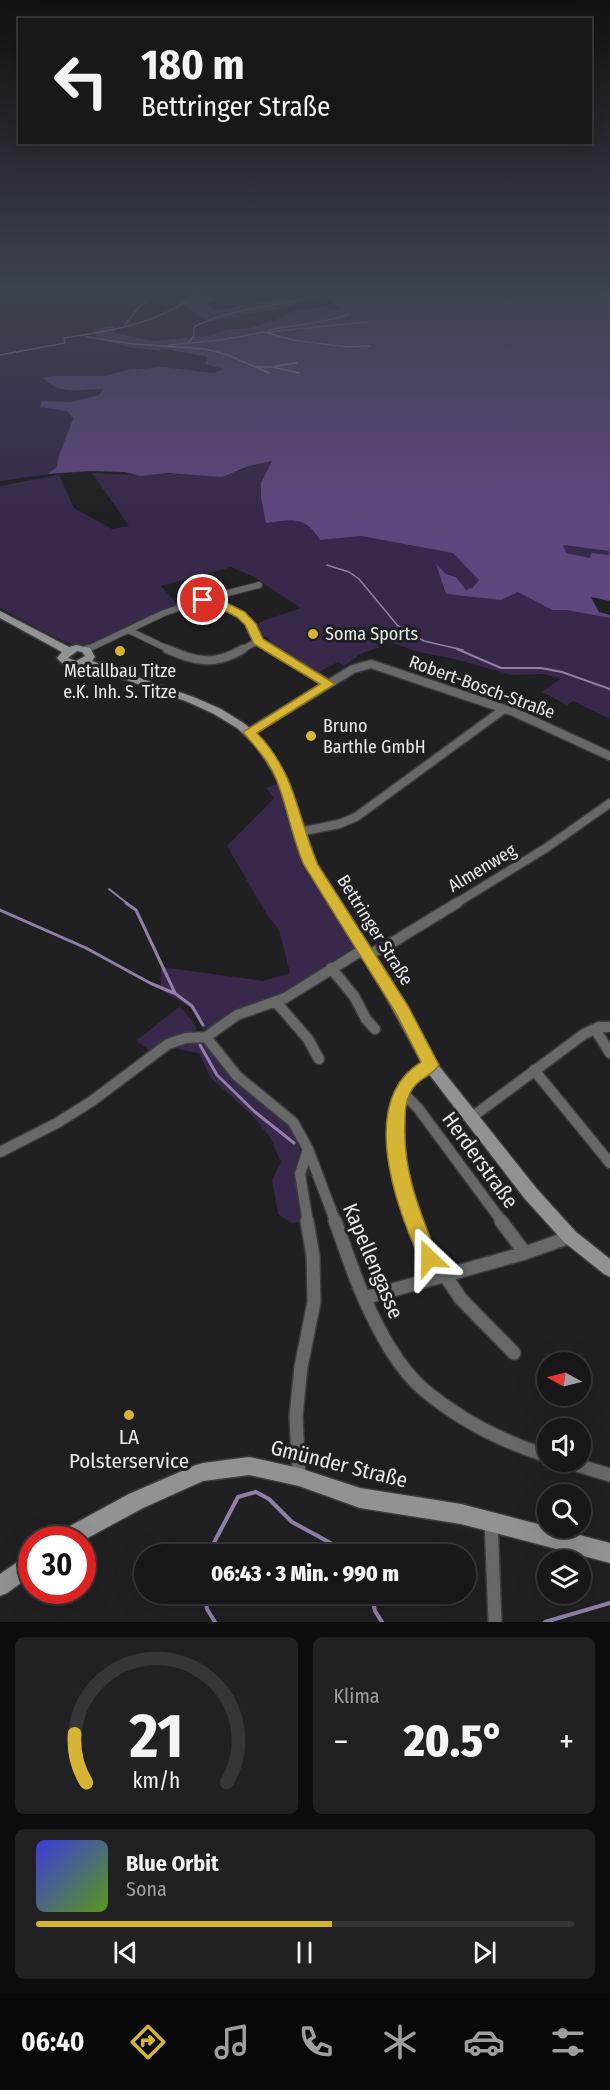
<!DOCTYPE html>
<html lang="de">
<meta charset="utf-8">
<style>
body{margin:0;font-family:"Fira Sans Condensed",sans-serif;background:#212022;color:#f1f3f6;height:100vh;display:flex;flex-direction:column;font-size:22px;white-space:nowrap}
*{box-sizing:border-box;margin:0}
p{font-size:20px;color:#9f9fa2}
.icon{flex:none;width:33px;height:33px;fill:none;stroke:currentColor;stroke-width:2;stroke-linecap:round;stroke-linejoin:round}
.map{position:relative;height:1622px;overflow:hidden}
.panel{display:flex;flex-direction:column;gap:15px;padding:15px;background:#0d0d0e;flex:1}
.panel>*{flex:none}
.hud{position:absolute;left:18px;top:18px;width:574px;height:126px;border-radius:0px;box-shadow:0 6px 24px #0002,0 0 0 2px #363638;background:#181719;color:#f1f3f6;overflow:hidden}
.needle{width:39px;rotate:277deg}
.controls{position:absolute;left:537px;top:1352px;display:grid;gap:12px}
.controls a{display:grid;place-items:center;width:54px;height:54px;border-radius:50%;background:#181719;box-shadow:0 6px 24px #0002,0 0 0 2px #363638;font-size:30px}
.speed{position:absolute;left:18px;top:1526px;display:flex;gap:12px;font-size:30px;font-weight:700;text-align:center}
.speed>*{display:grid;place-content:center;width:78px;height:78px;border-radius:50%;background:#181719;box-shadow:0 6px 24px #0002,0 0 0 2px #363638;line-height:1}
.speed .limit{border:9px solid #d22;background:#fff;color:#111}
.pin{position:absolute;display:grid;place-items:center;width:51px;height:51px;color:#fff;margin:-26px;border:3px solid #fff;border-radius:50%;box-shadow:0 2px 6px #0007}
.me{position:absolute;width:66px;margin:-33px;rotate:337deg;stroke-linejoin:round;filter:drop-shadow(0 0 4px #0008)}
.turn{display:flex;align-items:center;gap:21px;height:126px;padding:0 24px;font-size:27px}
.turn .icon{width:78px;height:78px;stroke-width:2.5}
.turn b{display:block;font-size:42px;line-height:51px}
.big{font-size:45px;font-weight:800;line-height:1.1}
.panel .card{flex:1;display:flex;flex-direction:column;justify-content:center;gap:9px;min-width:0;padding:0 21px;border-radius:9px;background:#212022}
.panel .dial{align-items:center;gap:0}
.dial svg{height:156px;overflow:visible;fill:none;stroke:#363638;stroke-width:7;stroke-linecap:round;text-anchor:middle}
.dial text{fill:#f1f3f6;stroke:none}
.song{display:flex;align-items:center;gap:18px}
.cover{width:72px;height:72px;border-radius:9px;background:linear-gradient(135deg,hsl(240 70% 55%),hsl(90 70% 35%))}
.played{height:6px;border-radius:3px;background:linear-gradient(90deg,#d6b534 55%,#363638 55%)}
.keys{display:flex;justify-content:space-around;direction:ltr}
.heat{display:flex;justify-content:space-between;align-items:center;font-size:33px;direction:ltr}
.panel .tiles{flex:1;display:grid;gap:15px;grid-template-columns:1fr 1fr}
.card:last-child{grid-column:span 2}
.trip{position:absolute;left:134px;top:1544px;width:342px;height:60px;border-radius:30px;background:#181719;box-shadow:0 6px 24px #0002,0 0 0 2px #363638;font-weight:800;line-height:60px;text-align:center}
.dock{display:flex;height:96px;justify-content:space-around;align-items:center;background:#0a090a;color:#9f9fa2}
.dock .icon{width:42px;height:42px}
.dock .active{color:#d6b534}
.dock b{font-size:27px;color:#f1f3f6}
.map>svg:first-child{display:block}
.green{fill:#38294c}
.forest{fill:#60467f;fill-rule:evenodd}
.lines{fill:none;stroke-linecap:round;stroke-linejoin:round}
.stream-far3{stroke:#917fa8;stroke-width:1.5}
.stream-far2{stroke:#917fa8;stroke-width:2}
.stream-far1{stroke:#917fa8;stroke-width:3}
.stream{stroke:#917fa8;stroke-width:4}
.street-far3-casing{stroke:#3c3b3d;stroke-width:8}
.street-far2-casing{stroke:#3c3b3d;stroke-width:11}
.street-far1-casing{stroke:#3c3b3d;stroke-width:13}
.street-casing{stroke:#3c3b3d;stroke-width:16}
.secondary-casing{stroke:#3c3b3d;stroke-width:3}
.street-far3{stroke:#686869;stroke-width:6}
.street-far2{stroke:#686869;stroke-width:8}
.street-far1{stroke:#686869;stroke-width:10}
.street{stroke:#686869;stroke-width:13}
.secondary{fill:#929193;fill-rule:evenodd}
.route{fill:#d6b534;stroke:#8b7622;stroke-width:1.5}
.poi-dot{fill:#d6b534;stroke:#201f21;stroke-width:2}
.labels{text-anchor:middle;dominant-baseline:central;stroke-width:6;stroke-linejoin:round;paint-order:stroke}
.poi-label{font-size:18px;fill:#e9e9ea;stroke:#201f21;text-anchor:start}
.street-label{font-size:18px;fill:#e9e9ea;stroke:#201f21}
.near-street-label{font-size:21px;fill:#e9e9ea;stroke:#201f21}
.near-poi-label{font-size:21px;fill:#e9e9ea;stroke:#201f21}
</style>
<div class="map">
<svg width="610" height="1622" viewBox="0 0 610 1622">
<rect width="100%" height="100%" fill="#201f21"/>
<path class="green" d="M0,287H359V288L343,308L76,470L0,481Z
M272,461L266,523C292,520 305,515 320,540L361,536L454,553L479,580L472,588L466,591L456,577L446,574L437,566L446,594L501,600L518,592L552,610H566L610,618V719L573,701L567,705L542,692L560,679L544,674L512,675L454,659L419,652L389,642L376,628L364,632L380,647L362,653L344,666L338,662L319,672L273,646L267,636L261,637L256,625L260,622L301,608L254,577L231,567L161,586L178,605C151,615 99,648 75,645C61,643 16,616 0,608V486L59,475L74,508L112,529L129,526L92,473L132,475L240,471L249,466Z
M562,545L609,551V556L591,553L590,558L566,553Z
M279,783L296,834L354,943V948L291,989L271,1000L240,1009L207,1031L204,1030L190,1007L161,990V967L263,981L290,973L279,930L267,915L227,846L274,798L266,788Z
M180,1006L196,1026V1032L152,1052L136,1041Z
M197,1041L207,1046L234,1080L291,1128L311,1176L297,1177L305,1221L291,1223L278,1214L272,1180L281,1162L270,1137L251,1114L210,1077L199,1053L168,1047Z"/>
<path class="forest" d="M187,287H231L216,289L209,294L215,300L204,304L216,311L291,296L288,294L308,291L315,298L283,308L209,322L178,301L185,298Z
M357,287H610V601L591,597L599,612L610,615V618L566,610H552L518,592L501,600L446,594L436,564L446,574L456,577L466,590L472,588L479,580L453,553L361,536L320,540C305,515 292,520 266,523L261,497V483L272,461L249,466L222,477L168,473L140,476L125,472L90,471L47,474L57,467C58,451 69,434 73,418L67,411L40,407L42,401L71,402L99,395L103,389C79,388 63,397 43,378L52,376H106L126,370L163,367L214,373L223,369L205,364L208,357L161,348L160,351L128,347L97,338L95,329L115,326L114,333L152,341L208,336L228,329H247L276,320L291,312L324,306L332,310L340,309L323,293ZM563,545L609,551V555L591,553L590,558L566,553Z"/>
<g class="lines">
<path class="stream-far3" d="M585,287L593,292L610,296
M125,325L139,307L147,301
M269,330C296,324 324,324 349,314
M268,332L367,322
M86,337L134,344L205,349L228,355L269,373
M189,342L194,336V327C225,311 259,308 293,301
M169,345L221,340L264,332L293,340L347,347L369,346
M0,355L65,343L64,338C97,333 132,328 163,314C181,307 194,293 212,287
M276,366L297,363
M255,367H273L299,373
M327,565L349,572L359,579L398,626L424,641L463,650"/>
<path class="stream-far2" d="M457,649L501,668H541L562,672L610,689
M109,889L128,904"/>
<path class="stream-far1" d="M126,903L136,910L175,993
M0,910L86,948L150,983L176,994L192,1006L203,1025
M200,1045L217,1075L255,1112L294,1143"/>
<path class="stream" d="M208,1554L238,1497L256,1492L269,1499L292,1522L351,1554
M204,1593L207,1609L215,1622
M371,1593L375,1611L382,1622
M545,1622L610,1603"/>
<defs>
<path id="street-far3" d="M215,600L228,593L259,585
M128,630L170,650
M86,650L164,613L203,600H215L247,620L258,641L274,650
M241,650L258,641"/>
<path id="street-far2" d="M167,649C196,662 215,666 243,649
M271,649L329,684
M86,650L88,649
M250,732L353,669L371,664L514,712L610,756
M299,832L339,824L356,817L504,709
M455,904L546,848L610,803"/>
<path id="street-far1" d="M367,955L385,947L457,903
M331,968L354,996L366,1019L375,1029
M276,1002L308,1039L319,1059
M595,1029L610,1053
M206,1037L237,1076L293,1122L308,1149L336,1223
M206,1037L237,1015L285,998L364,949
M534,1070L610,1163
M402,1092L418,1108L503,1223
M472,1117L584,1034L599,1027H610
M0,1152L57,1123L92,1101L168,1044L186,1038L206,1037
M308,1223L300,1174L308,1149
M415,1223C399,1179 379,1120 411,1078C415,1072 424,1069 430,1065"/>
<path id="street" d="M335,1221C345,1247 353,1273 364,1298C378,1329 397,1367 424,1390C460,1420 503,1442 548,1456
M415,1221L437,1276
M501,1221L525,1253
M444,1274L461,1299L514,1353
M364,1298L525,1253L570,1237
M564,1461L610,1475
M299,1477L296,1416L301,1367L314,1302L313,1256L307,1221
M491,1521L495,1622"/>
<path id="secondary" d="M0,611L69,647L76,645L90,648L95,657L92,661L196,698L221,709L245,724L265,742L288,779L317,865L392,981L435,1061L537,1189L576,1232L610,1259V1277L604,1274L564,1242L525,1199L425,1069L381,988L305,865L277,779L257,747L237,728L214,714L188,702L85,665C74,668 64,667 57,658L62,652L0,618ZM77,651L82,652L85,656L76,661L68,658Z
M249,1457L299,1468L360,1488L461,1504L610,1543V1563L461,1524L360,1508L299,1486L249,1475L203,1481L143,1508L82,1541V1539H56L59,1532L129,1494L196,1465L203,1463Z
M32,1552V1575L7,1593L0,1596V1574Z"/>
</defs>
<use href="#street-far3" class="street-far3-casing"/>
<use href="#street-far2" class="street-far2-casing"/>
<use href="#street-far1" class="street-far1-casing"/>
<use href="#street" class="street-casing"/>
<use href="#secondary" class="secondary-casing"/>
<use href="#street-far3" class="street-far3"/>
<use href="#street-far2" class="street-far2"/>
<use href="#street-far1" class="street-far1"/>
<use href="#street" class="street"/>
<use href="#secondary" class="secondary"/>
</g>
<linearGradient id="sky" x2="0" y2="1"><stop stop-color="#121112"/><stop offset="0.56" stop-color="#3c424e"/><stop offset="1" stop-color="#3c424e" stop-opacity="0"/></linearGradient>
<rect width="610" height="514" fill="url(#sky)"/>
<path class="route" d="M215,597L245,612L256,624L263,639L335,684L257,733C297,775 296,815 318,865L408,1006L439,1065C432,1077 417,1078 410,1093C405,1103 405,1114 405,1125C403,1173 421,1214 438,1258L436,1264L429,1266L422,1264C397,1210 356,1102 421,1062L396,1013L304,865C292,838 288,809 277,781C270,762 256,748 243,732L320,684L254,644L245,625L237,617L212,604H203L198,600L203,597Z"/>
<g class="poi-dot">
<circle cx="313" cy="634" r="6"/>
<circle cx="120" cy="651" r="6"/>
<circle cx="311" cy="736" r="6"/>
<circle cx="129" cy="1415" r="6"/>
</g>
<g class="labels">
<g class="poi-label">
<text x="325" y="634">Soma Sports</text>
<text x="120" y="671" text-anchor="middle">Metallbau Titze<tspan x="120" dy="21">e.K. Inh. S. Titze</tspan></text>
<text x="323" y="726">Bruno<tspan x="323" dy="21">Barthle GmbH</tspan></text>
</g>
<g class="street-label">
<text transform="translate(482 687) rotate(20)">Robert-Bosch-Straße</text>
<text transform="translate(482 868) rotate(-31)">Almenweg</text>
<text transform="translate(375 930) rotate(58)">Bettringer Straße</text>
</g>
<g class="near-street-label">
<text transform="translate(480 1160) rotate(54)">Herderstraße</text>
<text transform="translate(373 1261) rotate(67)">Kapellengasse</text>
<text transform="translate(339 1464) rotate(14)">Gmünder Straße</text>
</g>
<g class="near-poi-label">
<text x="129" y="1437">LA<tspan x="129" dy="24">Polsterservice</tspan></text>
</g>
</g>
</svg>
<div class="controls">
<a><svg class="needle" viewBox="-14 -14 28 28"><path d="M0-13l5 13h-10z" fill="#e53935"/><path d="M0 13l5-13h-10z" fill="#9f9fa2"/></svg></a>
<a><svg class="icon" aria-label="sound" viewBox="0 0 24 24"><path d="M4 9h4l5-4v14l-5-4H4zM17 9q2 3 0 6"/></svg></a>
<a><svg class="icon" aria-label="search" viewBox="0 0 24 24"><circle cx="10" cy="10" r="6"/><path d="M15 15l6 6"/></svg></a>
<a><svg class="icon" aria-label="layers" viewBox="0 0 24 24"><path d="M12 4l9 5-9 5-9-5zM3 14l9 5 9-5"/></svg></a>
</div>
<div class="speed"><div class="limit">30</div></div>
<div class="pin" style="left:203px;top:600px;background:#d93025"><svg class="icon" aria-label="arrive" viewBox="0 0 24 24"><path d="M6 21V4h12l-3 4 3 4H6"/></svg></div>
<svg class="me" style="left:429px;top:1258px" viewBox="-20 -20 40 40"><path d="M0-17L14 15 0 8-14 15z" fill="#d6b534" stroke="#fff" stroke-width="4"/></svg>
<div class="trip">06:43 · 3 Min. · 990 m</div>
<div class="hud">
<div class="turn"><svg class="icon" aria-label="left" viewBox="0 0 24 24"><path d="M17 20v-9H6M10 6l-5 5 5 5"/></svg><div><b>180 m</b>Bettringer Straße</div></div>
</div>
</div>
<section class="panel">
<div class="tiles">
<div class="card dial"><svg viewBox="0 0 100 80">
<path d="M14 69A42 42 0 1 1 86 69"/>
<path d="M14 69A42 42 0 0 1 8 44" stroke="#d6b534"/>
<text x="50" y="56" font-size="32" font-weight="700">21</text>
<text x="50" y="72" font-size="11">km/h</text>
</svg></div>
<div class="card"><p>Klima</p>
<div class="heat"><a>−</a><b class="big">20.5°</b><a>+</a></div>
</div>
<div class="card">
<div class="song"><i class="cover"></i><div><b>Blue Orbit</b><p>Sona</p></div></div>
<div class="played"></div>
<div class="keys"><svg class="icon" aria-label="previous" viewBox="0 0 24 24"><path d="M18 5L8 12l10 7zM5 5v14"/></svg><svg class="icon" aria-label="pause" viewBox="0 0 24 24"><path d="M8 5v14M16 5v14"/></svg><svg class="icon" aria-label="next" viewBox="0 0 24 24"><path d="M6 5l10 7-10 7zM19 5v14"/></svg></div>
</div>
</div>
</section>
<nav class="dock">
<b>06:40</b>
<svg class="icon active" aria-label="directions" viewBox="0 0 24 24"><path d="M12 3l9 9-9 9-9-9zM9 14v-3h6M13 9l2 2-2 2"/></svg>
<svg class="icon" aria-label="music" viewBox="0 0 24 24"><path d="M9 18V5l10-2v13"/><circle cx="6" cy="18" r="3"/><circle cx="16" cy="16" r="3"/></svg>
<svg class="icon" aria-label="phone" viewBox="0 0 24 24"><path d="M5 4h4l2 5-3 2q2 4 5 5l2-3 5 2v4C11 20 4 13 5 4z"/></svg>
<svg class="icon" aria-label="climate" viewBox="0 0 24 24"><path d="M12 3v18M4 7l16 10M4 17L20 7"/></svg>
<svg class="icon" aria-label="car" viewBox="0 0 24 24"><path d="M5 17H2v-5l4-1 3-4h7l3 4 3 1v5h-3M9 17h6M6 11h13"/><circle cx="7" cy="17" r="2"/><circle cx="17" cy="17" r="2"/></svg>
<svg class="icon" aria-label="filters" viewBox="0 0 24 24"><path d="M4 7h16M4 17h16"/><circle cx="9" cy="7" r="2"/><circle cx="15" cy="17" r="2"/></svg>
</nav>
